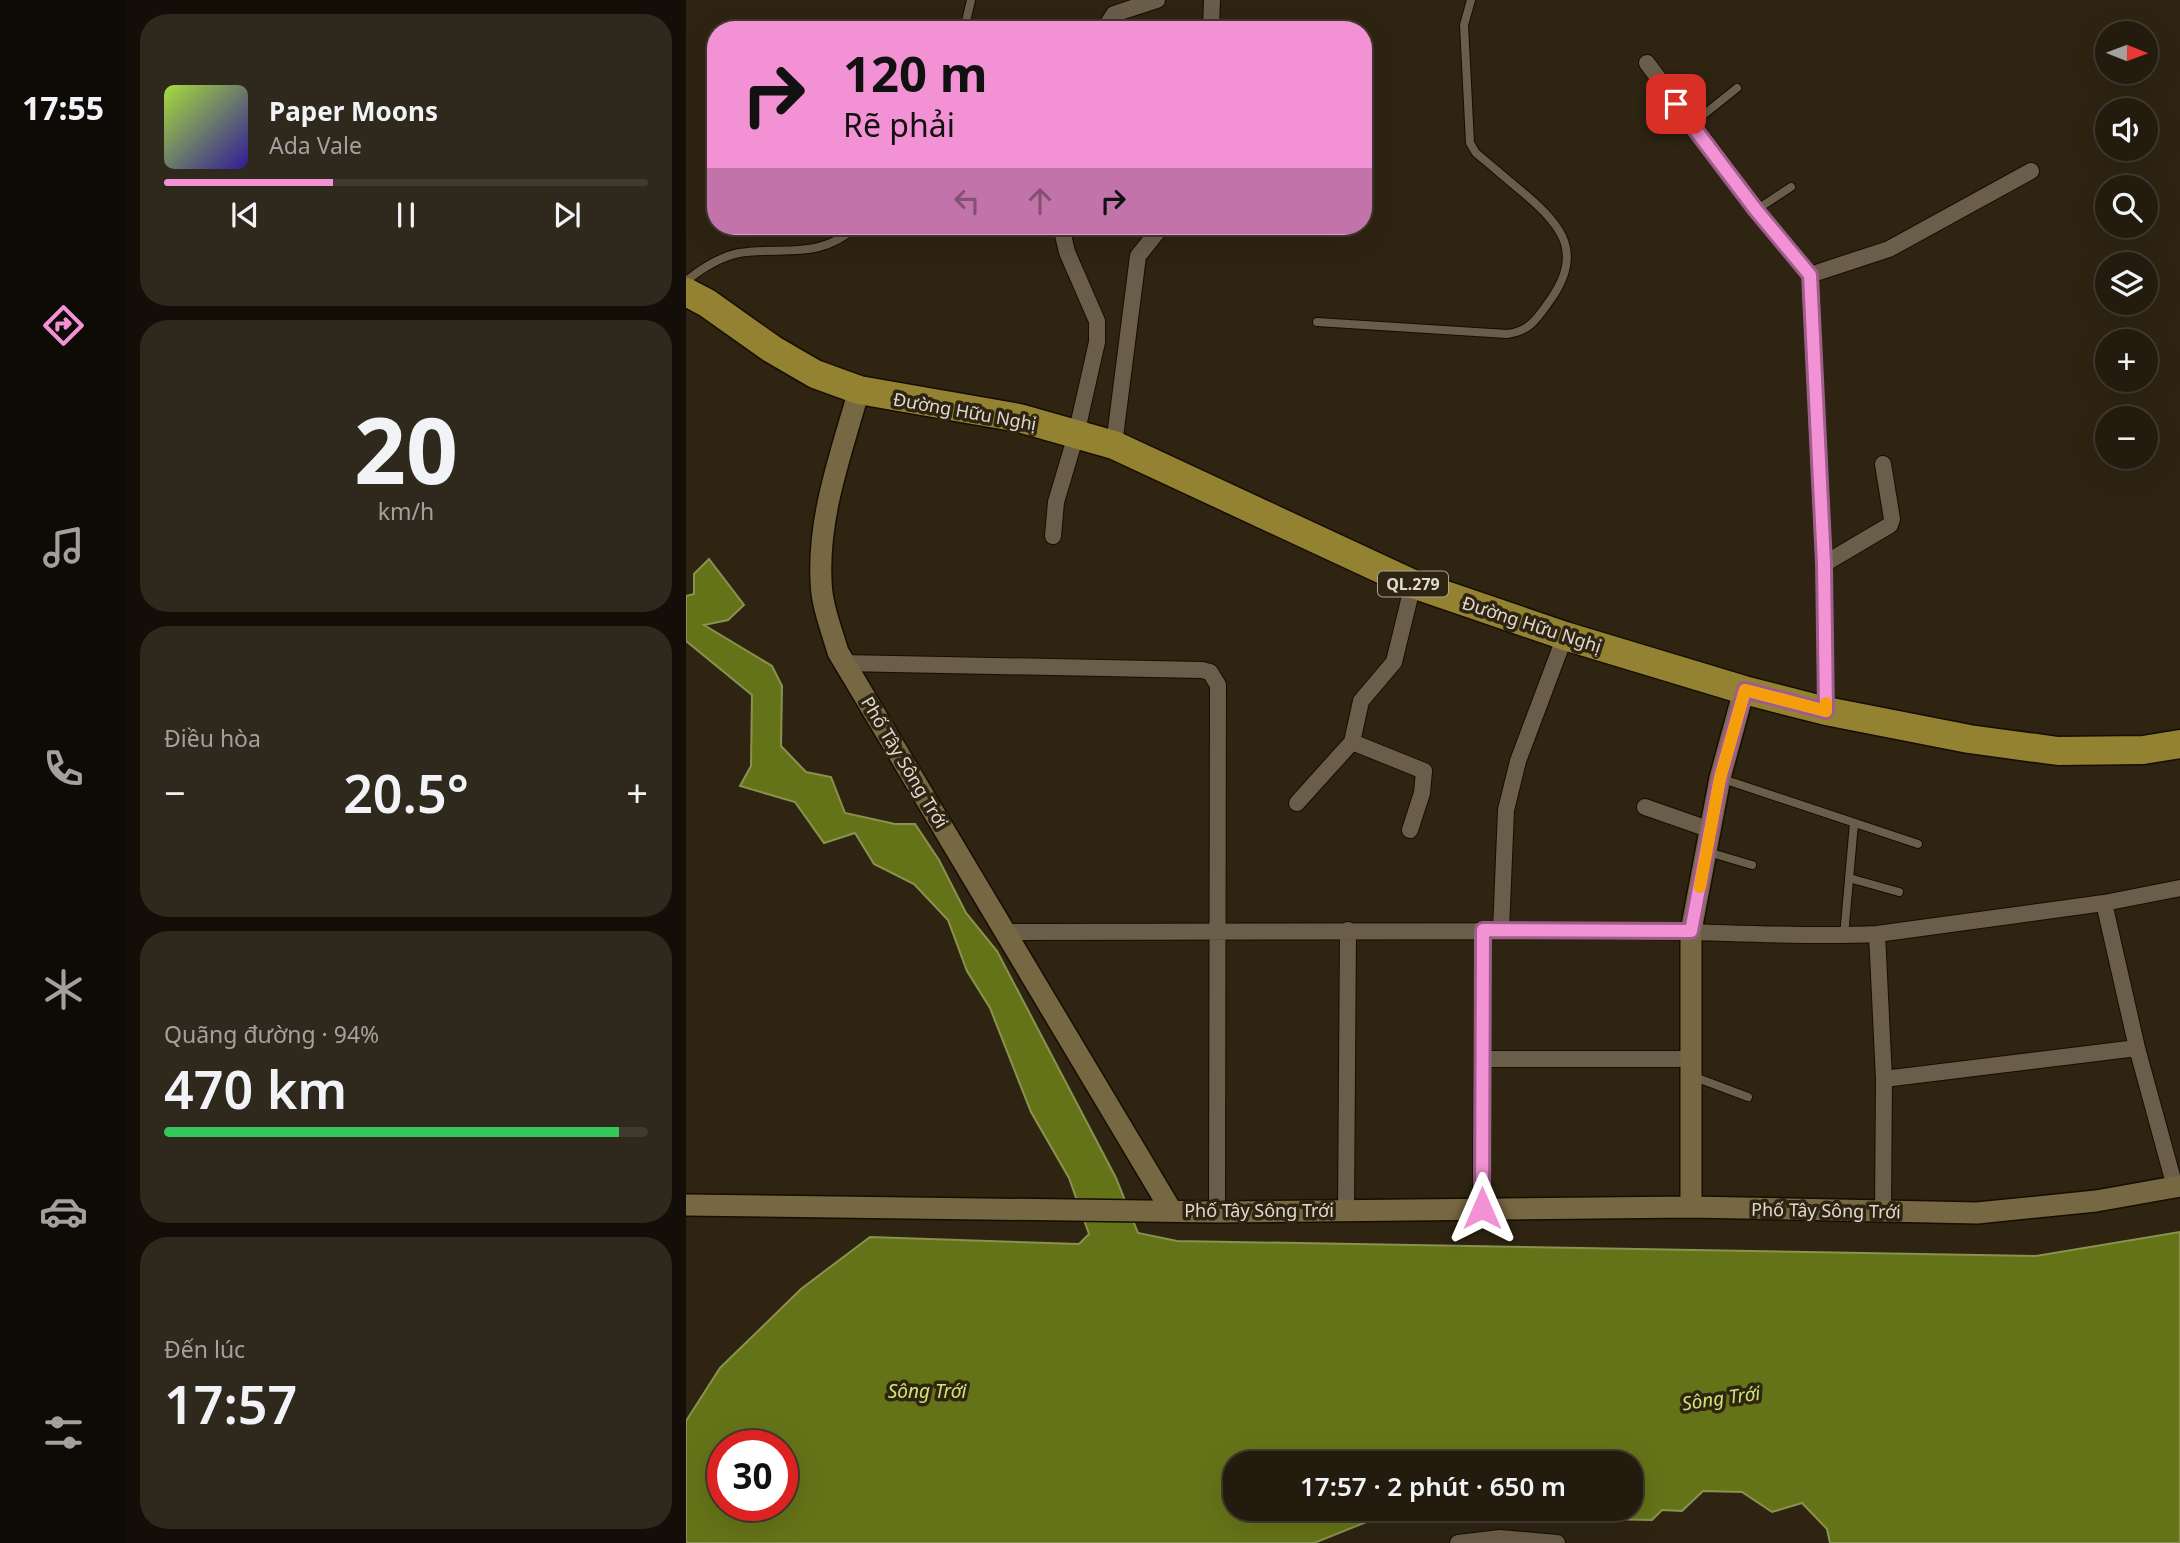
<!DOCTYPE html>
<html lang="vi">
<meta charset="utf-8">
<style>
body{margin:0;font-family:"Noto Sans",sans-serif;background:#2f281c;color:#f1f3f6;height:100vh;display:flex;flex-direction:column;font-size:26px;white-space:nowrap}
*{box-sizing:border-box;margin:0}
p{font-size:23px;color:#a3a19e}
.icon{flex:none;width:38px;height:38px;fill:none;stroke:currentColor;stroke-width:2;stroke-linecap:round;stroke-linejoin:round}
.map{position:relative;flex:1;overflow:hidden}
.sheet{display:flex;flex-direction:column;gap:14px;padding:14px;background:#130f08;width:560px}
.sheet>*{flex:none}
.top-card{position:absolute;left:21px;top:21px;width:665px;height:214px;border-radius:28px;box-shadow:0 7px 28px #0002,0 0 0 2px #40392e;background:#f391d5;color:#111;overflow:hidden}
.needle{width:46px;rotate:91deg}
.controls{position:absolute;left:1409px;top:21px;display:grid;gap:14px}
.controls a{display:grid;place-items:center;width:63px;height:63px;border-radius:50%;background:#231b0e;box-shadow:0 7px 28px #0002,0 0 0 2px #40392e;font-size:35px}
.speed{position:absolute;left:21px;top:1430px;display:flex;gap:14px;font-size:35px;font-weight:700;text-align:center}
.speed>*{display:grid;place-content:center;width:91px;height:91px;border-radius:50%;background:#231b0e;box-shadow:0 7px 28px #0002,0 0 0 2px #40392e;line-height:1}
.speed .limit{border:10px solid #d22;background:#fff;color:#111}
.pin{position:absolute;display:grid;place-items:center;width:60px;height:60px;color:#fff;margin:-30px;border-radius:14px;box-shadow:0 4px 10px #0006}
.me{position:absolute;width:77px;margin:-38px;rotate:0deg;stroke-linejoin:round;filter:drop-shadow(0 0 5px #0008)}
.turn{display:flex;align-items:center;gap:24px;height:147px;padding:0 21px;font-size:32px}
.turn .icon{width:91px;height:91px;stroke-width:2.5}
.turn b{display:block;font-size:49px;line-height:60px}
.lanes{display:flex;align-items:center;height:66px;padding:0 21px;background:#0003;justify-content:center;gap:35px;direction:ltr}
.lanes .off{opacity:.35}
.big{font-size:52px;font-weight:600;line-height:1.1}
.sheet .tile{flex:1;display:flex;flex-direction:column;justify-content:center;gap:10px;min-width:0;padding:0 24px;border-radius:28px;background:#2f281c}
.sheet .dial{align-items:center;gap:0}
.dial b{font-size:91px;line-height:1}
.song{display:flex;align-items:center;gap:21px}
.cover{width:84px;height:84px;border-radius:10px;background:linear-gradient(135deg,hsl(80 70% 55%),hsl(250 70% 35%))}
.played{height:7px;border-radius:4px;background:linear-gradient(90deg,#f391d5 35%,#40392e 35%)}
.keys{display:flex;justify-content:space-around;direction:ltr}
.heat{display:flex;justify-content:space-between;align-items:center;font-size:38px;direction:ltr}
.charge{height:10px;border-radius:5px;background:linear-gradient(90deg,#34c759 94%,#40392e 0)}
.trip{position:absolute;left:537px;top:1451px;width:420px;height:70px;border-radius:28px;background:#231b0e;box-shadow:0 7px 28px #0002,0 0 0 2px #40392e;font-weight:600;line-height:70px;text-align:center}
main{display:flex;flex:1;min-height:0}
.dock{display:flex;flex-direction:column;width:126px;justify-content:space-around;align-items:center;background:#0e0b06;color:#a3a19e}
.dock .icon{width:49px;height:49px}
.dock .active{color:#f391d5}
.dock b{font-size:32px;color:#f1f3f6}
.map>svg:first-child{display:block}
.water{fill:#657318;stroke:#8a924f;stroke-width:2;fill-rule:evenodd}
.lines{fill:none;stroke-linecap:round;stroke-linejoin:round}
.lane-casing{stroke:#170d00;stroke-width:10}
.street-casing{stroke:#170d00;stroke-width:18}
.secondary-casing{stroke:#170d00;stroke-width:24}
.highway-casing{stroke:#170d00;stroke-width:31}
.lane{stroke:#6a5d4a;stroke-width:8}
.street{stroke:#6a5d4a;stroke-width:16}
.secondary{stroke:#766842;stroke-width:21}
.highway{stroke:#928231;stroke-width:28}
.route-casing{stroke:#9e5e8a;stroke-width:18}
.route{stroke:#f391d5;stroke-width:12}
.slow{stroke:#f59e0b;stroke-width:12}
.labels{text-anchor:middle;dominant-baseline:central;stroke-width:7;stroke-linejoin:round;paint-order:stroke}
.shield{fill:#2f2412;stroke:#aba396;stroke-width:2}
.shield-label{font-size:16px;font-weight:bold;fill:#e0d9ce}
.street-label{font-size:18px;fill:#e0d9ce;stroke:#2f2412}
.water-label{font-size:19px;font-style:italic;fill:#d0e673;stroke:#2f2412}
</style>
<main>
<nav class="dock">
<b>17:55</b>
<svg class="icon active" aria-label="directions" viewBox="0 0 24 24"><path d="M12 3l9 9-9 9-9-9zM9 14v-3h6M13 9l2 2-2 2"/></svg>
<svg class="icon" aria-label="music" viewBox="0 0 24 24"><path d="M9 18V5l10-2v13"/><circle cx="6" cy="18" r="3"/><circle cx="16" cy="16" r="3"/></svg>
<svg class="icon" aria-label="phone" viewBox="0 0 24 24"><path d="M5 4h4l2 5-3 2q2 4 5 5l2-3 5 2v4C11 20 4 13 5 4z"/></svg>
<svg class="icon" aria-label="climate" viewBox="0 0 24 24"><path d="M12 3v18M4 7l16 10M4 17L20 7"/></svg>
<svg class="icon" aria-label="car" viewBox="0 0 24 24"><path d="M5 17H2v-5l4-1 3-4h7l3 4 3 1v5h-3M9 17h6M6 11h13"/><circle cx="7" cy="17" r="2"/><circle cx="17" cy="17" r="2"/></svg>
<svg class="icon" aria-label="filters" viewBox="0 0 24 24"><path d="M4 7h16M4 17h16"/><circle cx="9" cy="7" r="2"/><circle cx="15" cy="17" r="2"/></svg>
</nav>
<section class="sheet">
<div class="tile">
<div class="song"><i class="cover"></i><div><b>Paper Moons</b><p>Ada Vale</p></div></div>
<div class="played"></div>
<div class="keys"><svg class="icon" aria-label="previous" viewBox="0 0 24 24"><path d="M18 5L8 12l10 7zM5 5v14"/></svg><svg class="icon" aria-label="pause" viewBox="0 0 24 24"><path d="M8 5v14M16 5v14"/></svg><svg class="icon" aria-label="next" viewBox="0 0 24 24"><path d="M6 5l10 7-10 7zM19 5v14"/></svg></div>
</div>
<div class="tile dial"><b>20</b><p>km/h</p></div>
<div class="tile"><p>Điều hòa</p>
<div class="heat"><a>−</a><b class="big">20.5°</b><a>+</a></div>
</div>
<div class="tile"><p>Quãng đường · 94%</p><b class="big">470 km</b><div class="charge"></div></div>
<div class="tile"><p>Đến lúc</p><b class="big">17:57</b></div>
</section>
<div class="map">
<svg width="1494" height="1543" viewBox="0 0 1494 1543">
<rect width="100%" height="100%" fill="#2f2412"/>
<path class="water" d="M23,559L58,605L42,620L18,625L86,666L96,686L95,746L120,772L145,777L159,813L209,824H229L253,860L280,913L311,951L430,1178L452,1233L491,1241L1350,1256L1494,1232V1543H1144L1141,1529L1116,1503L1086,1512L1056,1492L1017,1491L996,1511L976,1510L966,1520L859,1518L792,1509H713L628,1543H0V1421L34,1368L115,1289L184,1237L393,1244L403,1234L383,1178L345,1112L304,1008L281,971L262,920L228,884L188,864L169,833L138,843L109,802L54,786L65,766L66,695L0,641V596L8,594V574ZM37,1446H96V1505H37ZM550,1463H945V1508H550Z"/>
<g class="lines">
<defs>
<path id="lane" d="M278,30L285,0
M1006,124L1051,88
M1070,210L1105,187
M0,281C15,269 33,257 53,253C98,246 132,261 171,226
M631,322L821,334C845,331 852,317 865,299C897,253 877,227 840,195C823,181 807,167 790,153L784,143L778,25L785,0
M1037,779L1232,844
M1022,852L1066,865
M1163,878L1213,892
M1158,936L1168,823
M1006,1076L1062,1097"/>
<path id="street" d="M418,30L428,14L471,0
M525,30L526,0
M961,63L1070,210L1124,275L1138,564L1140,711
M1124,275L1203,249L1345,171
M428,445L452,256L476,226
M367,536L370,502L390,435L411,342V321L381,252L375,226
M1138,564L1204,525L1206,519L1197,464
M157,663L516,670L524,672L532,685L531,1212
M666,742L738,771L736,793L724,830
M611,803L666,742L675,701L708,662L727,584
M959,807L1025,830
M1418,903L1451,1048L1489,1187
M815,930L820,810L832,761L879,636
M320,932C528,930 736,930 943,931C1026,931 1109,938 1191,934L1418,903L1494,888
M1191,934L1198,1079L1197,1211
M796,1059H1006
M1198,1079L1451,1048
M795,1208L797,930
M660,1211L662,930
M772,1543L814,1538L871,1543"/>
<path id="secondary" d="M173,390C156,451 132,515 135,579C135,604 145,628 152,652L485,1210
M0,1205L531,1212L1005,1207L1291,1213L1410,1201L1494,1186
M1005,1207V931L1034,778L1058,690"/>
<path id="highway" d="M0,292L21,303L86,349L129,374L173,390L333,418L428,445L727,584L879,636L1058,690L1140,711L1283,739L1372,751L1457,750L1494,744"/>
</defs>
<use href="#lane" class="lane-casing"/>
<use href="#street" class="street-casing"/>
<use href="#secondary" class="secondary-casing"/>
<use href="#highway" class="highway-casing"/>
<use href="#lane" class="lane"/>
<use href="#street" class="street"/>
<use href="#secondary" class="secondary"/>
<use href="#highway" class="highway"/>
</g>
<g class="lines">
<defs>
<path id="route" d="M796,1208L797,930L1005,931L1034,778L1059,690L1140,711L1138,564L1124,275L1070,210L990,104"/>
</defs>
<use href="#route" class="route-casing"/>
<use href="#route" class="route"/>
<path class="slow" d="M1014,887L1034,778L1059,690L1140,711V703"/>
</g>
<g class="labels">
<rect class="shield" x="692" y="571.5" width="70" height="25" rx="5"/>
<g class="shield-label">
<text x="727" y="584">QL.279</text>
</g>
<g class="street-label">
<text transform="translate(279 411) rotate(10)">Đường Hữu Nghị</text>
<text transform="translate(846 624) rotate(18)">Đường Hữu Nghị</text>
<text transform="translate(219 762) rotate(59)">Phố Tây Sông Trới</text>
<text x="573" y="1210">Phố Tây Sông Trới</text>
<text transform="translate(1140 1210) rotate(1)">Phố Tây Sông Trới</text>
</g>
<g class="water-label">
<text x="241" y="1391">Sông Trới</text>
<text transform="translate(1035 1398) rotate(-8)">Sông Trới</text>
</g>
</g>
</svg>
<div class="controls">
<a><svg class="needle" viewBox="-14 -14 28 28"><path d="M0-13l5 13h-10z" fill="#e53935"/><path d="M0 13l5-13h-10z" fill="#a3a19e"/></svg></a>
<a><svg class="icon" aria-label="sound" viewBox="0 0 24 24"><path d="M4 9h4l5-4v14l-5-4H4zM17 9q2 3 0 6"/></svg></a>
<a><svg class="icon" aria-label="search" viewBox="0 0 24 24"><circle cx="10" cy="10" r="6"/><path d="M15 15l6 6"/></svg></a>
<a><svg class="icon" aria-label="layers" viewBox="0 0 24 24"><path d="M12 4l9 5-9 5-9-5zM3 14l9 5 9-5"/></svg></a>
<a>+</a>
<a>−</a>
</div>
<div class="speed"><div class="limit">30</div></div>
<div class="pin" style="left:990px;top:104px;background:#d93025"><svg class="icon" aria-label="arrive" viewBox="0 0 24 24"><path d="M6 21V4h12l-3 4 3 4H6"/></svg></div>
<svg class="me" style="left:796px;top:1208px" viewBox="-20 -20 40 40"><path d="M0-17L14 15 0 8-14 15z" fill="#f391d5" stroke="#fff" stroke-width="4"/></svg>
<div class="trip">17:57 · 2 phút · 650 m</div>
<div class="top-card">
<div class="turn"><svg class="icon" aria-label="right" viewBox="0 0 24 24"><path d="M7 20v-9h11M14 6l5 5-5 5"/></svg><div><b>120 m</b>Rẽ phải</div></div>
<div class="lanes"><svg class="icon off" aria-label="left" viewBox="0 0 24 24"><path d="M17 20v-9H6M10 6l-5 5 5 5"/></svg><svg class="icon off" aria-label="ahead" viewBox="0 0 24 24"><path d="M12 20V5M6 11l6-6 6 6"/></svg><svg class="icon" aria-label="right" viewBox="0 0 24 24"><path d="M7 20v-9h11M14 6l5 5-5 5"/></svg></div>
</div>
</div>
</main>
